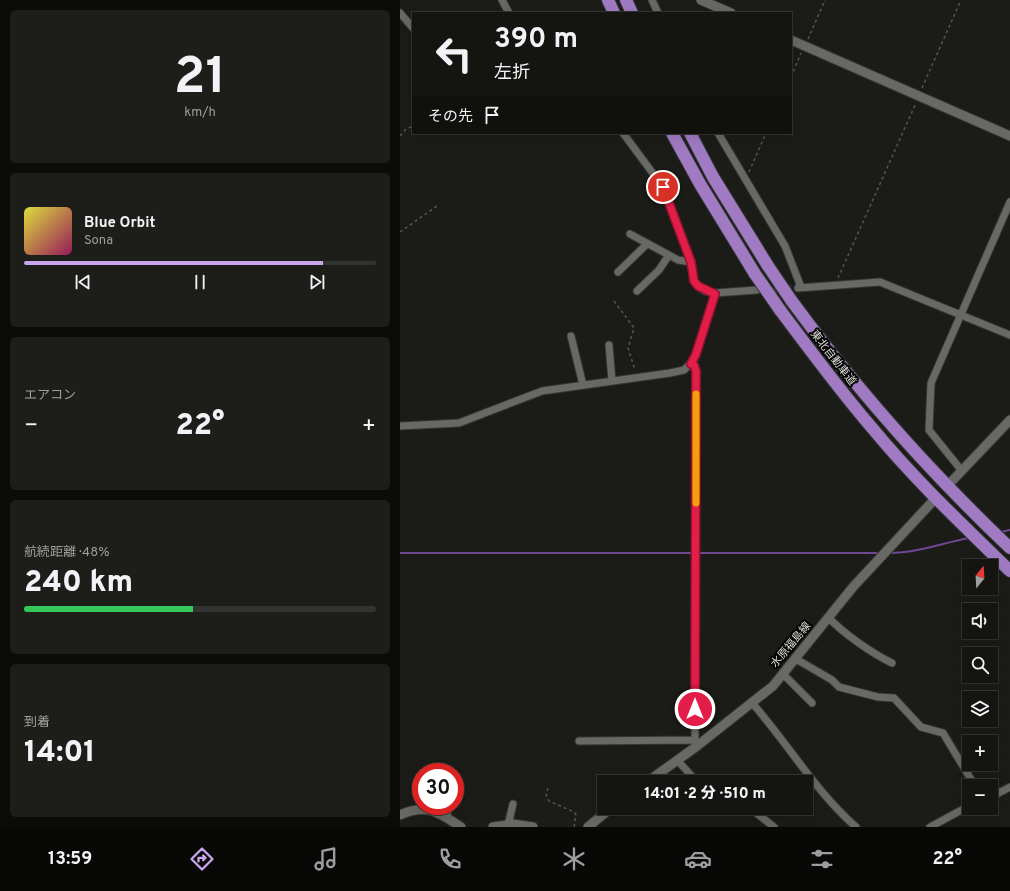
<!DOCTYPE html>
<html lang="ja">
<meta charset="utf-8">
<style>
body{margin:0;font-family:Overpass,"Noto Sans JP",sans-serif;background:#1d1e1a;color:#f1f3f6;height:100vh;display:flex;flex-direction:column;font-size:15px;white-space:nowrap}
*{box-sizing:border-box;margin:0}
p{font-size:13px;color:#9d9f9f}
.icon{flex:none;width:22px;height:22px;fill:none;stroke:currentColor;stroke-width:2;stroke-linecap:round;stroke-linejoin:round}
.map{position:relative;flex:1;overflow:hidden}
.drawer{display:flex;flex-direction:column;gap:10px;padding:10px;background:#0b0c09;width:400px}
.drawer>*{flex:none}
.top-card{position:absolute;left:12px;top:12px;width:380px;height:122px;border-radius:0px;box-shadow:0 4px 16px #0002,0 0 0 1px #333431;background:#141511;color:#f1f3f6;overflow:hidden}
.needle{width:26px;rotate:18deg}
.fabs{position:absolute;left:562px;top:559px;display:grid;gap:8px}
.fabs a{display:grid;place-items:center;width:36px;height:36px;border-radius:0px;background:#141511;box-shadow:0 4px 16px #0002,0 0 0 1px #333431;font-size:20px}
.speed{position:absolute;left:12px;top:763px;display:flex;gap:8px;font-size:20px;font-weight:700;text-align:center}
.speed>*{display:grid;place-content:center;width:52px;height:52px;border-radius:50%;background:#141511;box-shadow:0 4px 16px #0002,0 0 0 1px #333431;line-height:1}
.speed .limit{border:6px solid #d22;background:#fff;color:#111}
.pin{position:absolute;display:grid;place-items:center;width:34px;height:34px;color:#fff;margin:-17px;border:2px solid #fff;border-radius:50%;box-shadow:0 1px 4px #0007}
.me{position:absolute;width:44px;margin:-22px;rotate:0deg;stroke-linejoin:round;filter:drop-shadow(0 0 3px #0008)}
.turn{display:flex;align-items:center;gap:14px;height:84px;padding:0 16px;font-size:18px}
.turn .icon{width:52px;height:52px;stroke-width:2.5}
.turn b{display:block;font-size:28px;line-height:34px}
.then{display:flex;align-items:center;height:38px;padding:0 16px;background:#0003;gap:8px;font-size:15px}
.big{font-size:30px;font-weight:800;line-height:1.1}
.drawer .widget{flex:1;display:flex;flex-direction:column;justify-content:center;gap:6px;min-width:0;padding:0 14px;border-radius:6px;background:#1d1e1a}
.drawer .dial{align-items:center;gap:0}
.dial b{font-size:52px;line-height:1}
.song{display:flex;align-items:center;gap:12px}
.cover{width:48px;height:48px;border-radius:6px;background:linear-gradient(135deg,hsl(60 70% 55%),hsl(330 70% 35%))}
.played{height:4px;border-radius:2px;background:linear-gradient(90deg,#c9a5ee 85%,#333431 85%)}
.keys{display:flex;justify-content:space-around;direction:ltr}
.heat{display:flex;justify-content:space-between;align-items:center;font-size:22px;direction:ltr}
.charge{height:6px;border-radius:3px;background:linear-gradient(90deg,#34c759 48%,#333431 0)}
.trip{position:absolute;left:197px;top:775px;width:216px;height:40px;border-radius:0px;background:#141511;box-shadow:0 4px 16px #0002,0 0 0 1px #333431;font-weight:800;line-height:40px;text-align:center}
.menu{display:flex;height:64px;justify-content:space-around;align-items:center;background:#080807;color:#9d9f9f}
.menu .icon{width:28px;height:28px}
.menu .current{color:#c9a5ee}
.menu b{font-size:18px;color:#f1f3f6}
main{display:flex;flex:1;min-height:0}
.map>svg:first-child{display:block}
.lines{fill:none;stroke-linecap:round;stroke-linejoin:round}
.stream{stroke:#6f4793;stroke-width:2}
.street-tunnel{stroke:#383934;stroke-width:7;stroke-dasharray:7 3.5;stroke-linecap:butt}
.lane-casing{stroke:#353533;stroke-width:5.5}
.street-casing{stroke:#353533;stroke-width:9}
.secondary-casing{stroke:#353533;stroke-width:11}
.highway-casing{stroke:#353533;stroke-width:14}
.path{stroke:#555652;stroke-width:1.5;stroke-dasharray:3 3;stroke-linecap:butt}
.lane{stroke:#686964;stroke-width:3.5}
.street{stroke:#686964;stroke-width:7}
.secondary{stroke:#686964;stroke-width:9}
.highway{stroke:#a07bc4;stroke-width:12}
.highway-bridge-casing{stroke:#353533;stroke-width:14;stroke-linecap:butt}
.highway-bridge{stroke:#a07bc4;stroke-width:12}
.route-casing{stroke:#92132f;stroke-width:10}
.route{stroke:#e11d48;stroke-width:7}
.slow{stroke:#f59e0b;stroke-width:7}
.labels{text-anchor:middle;dominant-baseline:central;stroke-width:4;stroke-linejoin:round;paint-order:stroke}
.street-label{font-size:11px;fill:#dbdbd8;stroke:#060605}
</style>
<main>
<section class="drawer">
<div class="widget dial"><b>21</b><p>km/h</p></div>
<div class="widget">
<div class="song"><i class="cover"></i><div><b>Blue Orbit</b><p>Sona</p></div></div>
<div class="played"></div>
<div class="keys"><svg class="icon" aria-label="previous" viewBox="0 0 24 24"><path d="M18 5L8 12l10 7zM5 5v14"/></svg><svg class="icon" aria-label="pause" viewBox="0 0 24 24"><path d="M8 5v14M16 5v14"/></svg><svg class="icon" aria-label="next" viewBox="0 0 24 24"><path d="M6 5l10 7-10 7zM19 5v14"/></svg></div>
</div>
<div class="widget"><p>エアコン</p>
<div class="heat"><a>−</a><b class="big">22°</b><a>+</a></div>
</div>
<div class="widget"><p>航続距離 · 48%</p><b class="big">240 km</b><div class="charge"></div></div>
<div class="widget"><p>到着</p><b class="big">14:01</b></div>
</section>
<div class="map">
<svg width="610" height="827" viewBox="0 0 610 827">
<rect width="100%" height="100%" fill="#1b1c17"/>
<g class="lines">
<path class="stream" d="M601,532L610,530
M0,553H481
M489,553C517,553 542,543 569,538"/>
<path class="street-tunnel" d="M363,289L398,288"/>
<defs>
<path id="lane" d="M29,770V772
M48,817L51,806"/>
<path id="street" d="M102,0L109,13
M252,0L258,13
M0,13L13,28
M223,133L263,187L291,262L294,281L298,286L305,291L315,293
M318,133L385,246L401,287
M230,234L278,260L291,262
M218,272L247,244
M398,288L480,282L610,335
M237,291L259,270L269,255
M171,336L183,385
M209,345L212,381
M291,364L294,365L296,371L295,740L297,746
M0,426L59,423L142,391L270,373L284,370L294,360L315,293L357,290
M562,471L529,430L531,383L610,202
M429,618C444,634 473,654 492,663
M396,659L432,680L439,687L478,697L494,698L521,727L543,733L575,786
M383,674L412,703
M353,704C388,744 416,792 456,827
M179,741L295,740
M278,761L297,782
M591,797L610,787
M350,808L374,827
M108,825L113,804
M530,827L569,806"/>
<path id="secondary" d="M301,0L331,13
M391,40L610,136
M552,481L610,420
M247,782L297,746L373,686L453,587L533,501
M0,815C27,803 38,812 61,827
M93,827L113,824L133,827
M188,827L211,808"/>
<path id="highway" d="M208,0L214,13
M226,0L232,13
M272,133L300,184L355,274
M290,133L313,177L368,266
M391,300C456,389 530,472 610,548
M380,310C410,350 440,391 473,429C515,480 563,525 610,571"/>
</defs>
<use href="#lane" class="lane-casing"/>
<use href="#street" class="street-casing"/>
<use href="#secondary" class="secondary-casing"/>
<use href="#highway" class="highway-casing"/>
<path class="path" d="M408,39L425,0
M391,77L401,53
M522,88L561,0
M0,136L6,129L13,126
M349,172L366,133
M0,232L37,206
M438,278L516,103
M214,301L234,328L228,348L235,370
M148,788L146,795L149,801L174,812L176,815L174,827"/>
<use href="#lane" class="lane"/>
<use href="#street" class="street"/>
<use href="#secondary" class="secondary"/>
<use href="#highway" class="highway"/>
<defs>
<path id="highway-bridge" d="M368,266L391,300
M355,274L380,310"/>
</defs>
<use href="#highway-bridge" class="highway-bridge-casing"/>
<use href="#highway-bridge" class="highway-bridge"/>
</g>
<g class="lines">
<defs>
<path id="route" d="M263,187L291,262L294,281L298,286L315,294L296,354L291,364L294,365L296,371L295,709"/>
</defs>
<use href="#route" class="route-casing"/>
<use href="#route" class="route"/>
<path class="slow" d="M296,503V394"/>
</g>
<g class="labels">
<g class="street-label">
<text transform="translate(433 358) rotate(52)">東北自動車道</text>
<text transform="translate(391 645) rotate(-50)">水原福島線</text>
</g>
</g>
</svg>
<div class="fabs">
<a><svg class="needle" viewBox="-14 -14 28 28"><path d="M0-13l5 13h-10z" fill="#e53935"/><path d="M0 13l5-13h-10z" fill="#9d9f9f"/></svg></a>
<a><svg class="icon" aria-label="sound" viewBox="0 0 24 24"><path d="M4 9h4l5-4v14l-5-4H4zM17 9q2 3 0 6"/></svg></a>
<a><svg class="icon" aria-label="search" viewBox="0 0 24 24"><circle cx="10" cy="10" r="6"/><path d="M15 15l6 6"/></svg></a>
<a><svg class="icon" aria-label="layers" viewBox="0 0 24 24"><path d="M12 4l9 5-9 5-9-5zM3 14l9 5 9-5"/></svg></a>
<a>+</a>
<a>−</a>
</div>
<div class="speed"><div class="limit">30</div></div>
<div class="pin" style="left:263px;top:187px;background:#d93025"><svg class="icon" aria-label="arrive" viewBox="0 0 24 24"><path d="M6 21V4h12l-3 4 3 4H6"/></svg></div>
<svg class="me" style="left:295px;top:709px" viewBox="-20 -20 40 40"><circle r="17" fill="#e11d48" stroke="#fff" stroke-width="3"/><path d="M0-11L8 9 0 5-8 9z" fill="#fff"/></svg>
<div class="trip">14:01 · 2 分 · 510 m</div>
<div class="top-card">
<div class="turn"><svg class="icon" aria-label="left" viewBox="0 0 24 24"><path d="M17 20v-9H6M10 6l-5 5 5 5"/></svg><div><b>390 m</b>左折</div></div>
<div class="then">その先<svg class="icon" aria-label="arrive" viewBox="0 0 24 24"><path d="M6 21V4h12l-3 4 3 4H6"/></svg></div>
</div>
</div>
</main>
<nav class="menu">
<b>13:59</b>
<svg class="icon current" aria-label="directions" viewBox="0 0 24 24"><path d="M12 3l9 9-9 9-9-9zM9 14v-3h6M13 9l2 2-2 2"/></svg>
<svg class="icon" aria-label="music" viewBox="0 0 24 24"><path d="M9 18V5l10-2v13"/><circle cx="6" cy="18" r="3"/><circle cx="16" cy="16" r="3"/></svg>
<svg class="icon" aria-label="phone" viewBox="0 0 24 24"><path d="M5 4h4l2 5-3 2q2 4 5 5l2-3 5 2v4C11 20 4 13 5 4z"/></svg>
<svg class="icon" aria-label="climate" viewBox="0 0 24 24"><path d="M12 3v18M4 7l16 10M4 17L20 7"/></svg>
<svg class="icon" aria-label="car" viewBox="0 0 24 24"><path d="M5 17H2v-5l4-1 3-4h7l3 4 3 1v5h-3M9 17h6M6 11h13"/><circle cx="7" cy="17" r="2"/><circle cx="17" cy="17" r="2"/></svg>
<svg class="icon" aria-label="filters" viewBox="0 0 24 24"><path d="M4 7h16M4 17h16"/><circle cx="9" cy="7" r="2"/><circle cx="15" cy="17" r="2"/></svg>
<b>22°</b>
</nav>
